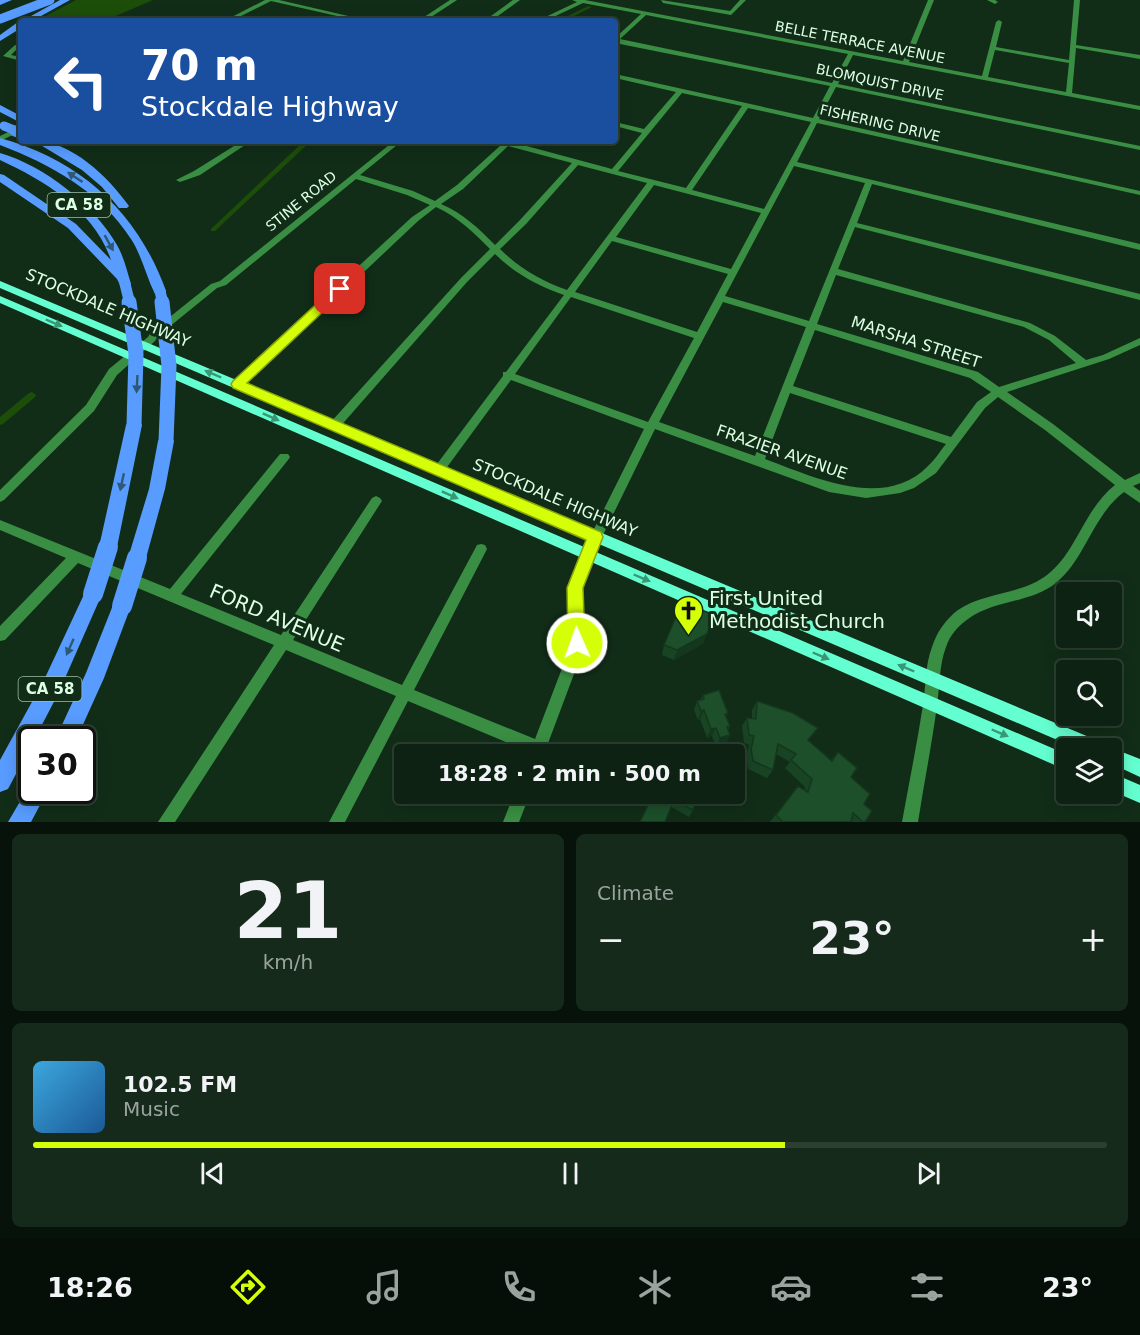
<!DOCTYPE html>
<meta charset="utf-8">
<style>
body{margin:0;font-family:"DejaVu Sans",sans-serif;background:#162a1b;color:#f1f3f6;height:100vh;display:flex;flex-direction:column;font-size:22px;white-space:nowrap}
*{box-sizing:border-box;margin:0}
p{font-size:20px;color:#9aa49f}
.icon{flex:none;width:33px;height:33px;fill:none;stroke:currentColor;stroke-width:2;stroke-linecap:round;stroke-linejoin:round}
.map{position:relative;height:822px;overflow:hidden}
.details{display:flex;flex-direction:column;gap:12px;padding:12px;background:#07130a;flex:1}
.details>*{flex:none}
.top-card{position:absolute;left:18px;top:18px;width:600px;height:126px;border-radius:6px;box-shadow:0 3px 15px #0003,0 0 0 2px #2d3f32;background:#1a4fa0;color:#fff;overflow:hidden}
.buttons{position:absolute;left:1056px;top:582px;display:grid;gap:12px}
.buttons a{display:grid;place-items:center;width:66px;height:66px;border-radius:6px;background:#0d2212;box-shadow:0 3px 15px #0003,0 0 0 2px #2d3f32;font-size:30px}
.speed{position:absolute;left:18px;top:726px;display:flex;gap:12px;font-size:30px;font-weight:700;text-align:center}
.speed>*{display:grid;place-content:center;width:78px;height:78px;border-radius:50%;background:#0d2212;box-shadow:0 3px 15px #0003,0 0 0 2px #2d3f32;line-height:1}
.speed .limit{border:3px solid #111;border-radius:9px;background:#fff;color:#111}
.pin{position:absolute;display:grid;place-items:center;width:51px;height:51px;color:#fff;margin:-26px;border-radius:12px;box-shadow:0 3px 9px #0006}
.me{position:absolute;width:66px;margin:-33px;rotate:358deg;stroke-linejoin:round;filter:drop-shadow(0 0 4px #0008)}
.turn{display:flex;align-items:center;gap:21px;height:126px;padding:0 24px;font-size:27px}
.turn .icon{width:78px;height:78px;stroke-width:2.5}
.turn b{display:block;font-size:42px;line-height:51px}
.big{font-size:45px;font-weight:600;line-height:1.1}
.details .card{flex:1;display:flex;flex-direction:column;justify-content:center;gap:9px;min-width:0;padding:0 21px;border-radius:9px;background:#162a1b}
.details .dial{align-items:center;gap:0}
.dial b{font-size:78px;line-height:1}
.song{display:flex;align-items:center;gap:18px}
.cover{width:72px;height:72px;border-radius:9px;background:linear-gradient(135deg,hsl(200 70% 55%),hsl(210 70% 35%))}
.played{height:6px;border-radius:3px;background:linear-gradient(90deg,#d4ff09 70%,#2d3f32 70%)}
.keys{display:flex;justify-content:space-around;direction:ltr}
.heat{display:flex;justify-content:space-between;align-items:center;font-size:33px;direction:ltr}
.details .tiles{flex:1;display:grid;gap:12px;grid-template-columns:1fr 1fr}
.card:last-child{grid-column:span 2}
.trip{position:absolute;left:394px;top:744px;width:351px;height:60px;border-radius:6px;background:#0d2212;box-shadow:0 3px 15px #0003,0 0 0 2px #2d3f32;font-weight:600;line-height:60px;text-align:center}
.tabs{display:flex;height:96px;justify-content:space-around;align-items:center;background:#050e07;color:#9aa49f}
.tabs .icon{width:42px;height:42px}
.tabs .active{color:#d4ff09}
.tabs b{font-size:27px;color:#f1f3f6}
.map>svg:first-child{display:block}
.water{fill:#1d4e09}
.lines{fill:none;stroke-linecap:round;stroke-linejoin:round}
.canal{fill:#1d4e09;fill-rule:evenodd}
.minor{fill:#3a8e43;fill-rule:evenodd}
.major{fill:#64ffd0;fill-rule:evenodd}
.highway{fill:#589cff;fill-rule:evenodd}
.highway-bridge-far3{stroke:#589cff;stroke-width:9}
.highway-bridge-far2{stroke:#589cff;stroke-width:11}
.highway-bridge-far1{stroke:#589cff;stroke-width:15}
.highway-bridge{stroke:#589cff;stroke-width:20}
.wall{fill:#184424}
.shaded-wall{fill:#14371d}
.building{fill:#1c4f2a;stroke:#14371d;stroke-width:1.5}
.oneway{fill:#2d5974}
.oneway2{fill:#3a9674}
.route{fill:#d4ff09;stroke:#8aa606;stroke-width:1.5}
.labels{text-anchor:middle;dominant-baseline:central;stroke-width:6;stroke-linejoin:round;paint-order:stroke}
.far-street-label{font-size:14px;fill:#ddffe3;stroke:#112d18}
.shield{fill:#112d18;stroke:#a0c0a6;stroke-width:1.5}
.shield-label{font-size:15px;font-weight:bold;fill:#ddffe3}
.street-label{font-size:16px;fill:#ddffe3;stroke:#112d18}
.near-poi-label{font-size:20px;fill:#ddffe3;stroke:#112d18;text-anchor:start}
.near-street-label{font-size:20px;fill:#ddffe3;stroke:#112d18}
</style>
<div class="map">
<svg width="1140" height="822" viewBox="0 0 1140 822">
<rect width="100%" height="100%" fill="#112d18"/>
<path class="water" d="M76,0H153L104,21H36Z"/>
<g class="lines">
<path class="canal" d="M588,6L592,7L564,21H558Z
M304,141H311L215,231H211V229Z
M32,392L36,395L35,397L3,424L0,425V417L29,393Z"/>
<path class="minor" d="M265,0H279L370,21H359L271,1L231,21H224Z
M450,0H457L425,21H418Z
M513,0H520L491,21H484Z
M572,0H585L903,61L928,0H934L909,62L982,76L996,22L999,20L1002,22L996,47L1069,60L1074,0H1080L1076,45L1140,55V59L1076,48L1072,93L1140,106V110L853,55L838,84L1140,146V150L836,87L819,119L1140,191V195L817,123L797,162L1140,244V250L872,184L857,223L1140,294V300L855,227L838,269L1030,323L1055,336L1086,360L1103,355L1140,338V345L1109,359L1007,392L1053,424L1125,480L1140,473V483L1133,486L1140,491V503L1124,492C1093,515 1086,558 1056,583C1031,603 994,600 968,619C958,626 950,635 946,647C939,665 940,686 937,705C932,744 924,783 918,822H902C909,783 917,744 923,705C926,686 925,665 932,647C937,632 945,620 958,610C984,592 1021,595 1047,575C1077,552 1084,509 1115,485L1045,430L998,397L985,408L936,473L914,488L900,493L866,498L829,492L655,429L602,537L581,588L584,627L580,658L544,754H530V752L408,701L345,822H329L396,696L286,650L175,822H158L274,645L78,563L5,640L0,641V626L66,558L0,530V520L170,589L280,454H288L290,457L288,460L181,594L281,635L372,498L376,496L380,498L382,501L380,504L293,640L402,685L477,545L481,544L485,545L487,549L485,553L414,690L535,739L566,658L570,627L569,588L590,537L644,429L511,380L442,474L438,476L434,474L432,471L434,468L503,376V372H506L564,295C538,286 514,273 495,254L467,282L338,429H330L329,426L330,423L461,278L490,249C474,233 458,217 436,207L418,221L242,387H234L233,384L234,381L412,217L430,205L407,195L356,179L226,285L217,288L158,336L155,341L117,375L94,411L4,500L0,502V490L86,405L109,369L148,337L151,332L211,284L220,281L394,141H402L360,175L413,191L435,201L457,185L501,145L492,141H508L612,169L642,133L615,126V122L644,129L676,92L615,78V74L813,118L830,86L615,43V38L641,14L583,3L545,21H537L577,2ZM646,15L848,54L832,83L620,39ZM995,50L1069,63L1066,92L988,77ZM682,93L742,106L686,188L618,171ZM748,108L811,122L764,209L692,190ZM508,146L572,163L520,220L495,245C479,229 463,213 441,204L463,189ZM578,165L647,183L567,290C542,281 519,268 500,249L526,224ZM794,166L865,183L809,321L725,296ZM654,185L761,213L731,269L616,237ZM612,241L728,274L697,332L575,292ZM836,275L1024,327L1049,340L1076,363L999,387L978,372L817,324ZM571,297L694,338L648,422L515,374ZM723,302L806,327L755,456L659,422ZM815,330L970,378L991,392L977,402L951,437L793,386ZM790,393L946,444C940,451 935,460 928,466C884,511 814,477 765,459Z
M661,0L730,11L740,0H746L731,15L663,3Z
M987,0H995L998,2L995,4Z
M15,45L20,46L11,55L21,57V61L3,56Z
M21,126V131L0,141V136Z
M134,141H146L135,145L131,143Z
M242,141H251L200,175L180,182L176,180L194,171Z
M514,794H530L519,822H503Z"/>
<path class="major" d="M0,281L1101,742L1103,748H1076L0,288Z
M0,296L1066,754V770L0,303Z
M1110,748H1112L1140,759V777L1112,764V748Z
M1112,773L1140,785V803L1112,791Z"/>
<path class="highway" d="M0,0H12L0,5Z
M60,0H70L32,21H22Z
M18,22H21V28L0,41V35Z
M0,105L21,116V123L0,112Z
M0,138C81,160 138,213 166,291L165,294H155C146,276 142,256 131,239C101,192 50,164 0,145Z
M34,141C72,141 108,177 129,206L127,208H119L102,187L82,170Z
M0,153C45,166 94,205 117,245C124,257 127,271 131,284L129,287H121L117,279L68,228L0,182V174L4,175L76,224L111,260C94,210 45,181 0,160Z
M134,419L139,421L142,425L117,547L114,552L108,555L102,552L99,547L126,425L129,421Z
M166,435L171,437L174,441L165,489L146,558L143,564L137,566L131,564L128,558L149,489L158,441L161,437Z
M93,586L99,588L102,594L58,694L34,740H32V744L8,789L0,792V760L44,680L87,588Z
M122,597L129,600L131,606L104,678L76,740H55L86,673L115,600Z
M32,781V790H48L31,822H8Z"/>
<path class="highway-bridge-far3" d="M0,19L50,0
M4,126L19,132"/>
<path class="highway-bridge-far2" d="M15,131L21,133
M125,284L130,304
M160,291L163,304"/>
<path class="highway-bridge-far1" d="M129,302L136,354L134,425
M162,302L169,366L166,441"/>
<path class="highway-bridge" d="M93,594L108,547
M122,606L137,558"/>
</g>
<path class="wall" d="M703,644L674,660L662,655L664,645Z
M703,695L728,713L726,716L730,726L728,730L730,735L726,744L716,747L712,736L707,738L700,719L698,720L694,710L697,701L700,700Z
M757,701L808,740L831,760L838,752L864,804L865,822H770L798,786L804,790L805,787L785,768L790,762L776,754L773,770L767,778L748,769L746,758L749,745L744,743L742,726L747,718H752V710Z
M649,794H698L693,810L689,817L652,796L649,795Z"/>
<path class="shaded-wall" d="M714,615L703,644L674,660L677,650Z
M704,710L700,719L698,720L701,711Z
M716,728L712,736L707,738L711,729Z
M730,735L726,744L716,747L720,738Z"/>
<path class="building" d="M682,602L714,615L707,634L677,650L664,645Z
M719,690L728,713L725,714L730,726L727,727L730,735L720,738L716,728L711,729L704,710L701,711L697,701L704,699L703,695Z
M757,701L793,713L818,728L808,740L832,761L838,752L857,768L851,777L870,794L864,804L872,811L865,822H863L853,813L851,822H783L776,815L798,786L808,792L812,779L791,760L796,754L778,744L773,770L753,761L751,749L754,736L749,735L747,718L756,719Z
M664,750L671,754H663Z
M653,794H698L693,810L674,800L665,822H640Z"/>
<defs><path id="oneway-solid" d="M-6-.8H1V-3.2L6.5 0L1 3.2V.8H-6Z" transform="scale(1.5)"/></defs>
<g class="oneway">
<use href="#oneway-solid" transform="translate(75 177) rotate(-147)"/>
<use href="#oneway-solid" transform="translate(109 243) rotate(61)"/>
<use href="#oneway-solid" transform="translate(137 384) rotate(93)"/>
<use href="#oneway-solid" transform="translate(122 482) rotate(102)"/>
<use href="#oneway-solid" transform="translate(70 647) rotate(114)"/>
</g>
<g class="oneway2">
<use href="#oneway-solid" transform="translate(54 323) rotate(23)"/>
<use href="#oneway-solid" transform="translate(213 374) rotate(-157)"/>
<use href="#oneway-solid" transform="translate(271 417) rotate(24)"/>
<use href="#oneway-solid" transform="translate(450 495) rotate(24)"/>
<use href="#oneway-solid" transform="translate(642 578) rotate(23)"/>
<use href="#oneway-solid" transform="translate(821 656) rotate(23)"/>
<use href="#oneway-solid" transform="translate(906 668) rotate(-157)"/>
<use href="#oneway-solid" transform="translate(1000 733) rotate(23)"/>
</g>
<path class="route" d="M340,285L344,286V292L247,383L601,532L603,537L583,588L585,643L583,649L577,651L570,649L568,643L567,588L586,540L233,388L231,384L233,381L336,286Z"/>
<defs>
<symbol id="church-pin" viewBox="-11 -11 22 30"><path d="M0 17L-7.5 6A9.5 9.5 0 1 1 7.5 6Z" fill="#d4ff09" stroke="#112d18"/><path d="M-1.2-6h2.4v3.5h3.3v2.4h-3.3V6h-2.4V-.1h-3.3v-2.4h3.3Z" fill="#111"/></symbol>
</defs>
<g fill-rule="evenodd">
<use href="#church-pin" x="672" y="594" width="33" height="45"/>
</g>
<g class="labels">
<g class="far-street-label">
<text transform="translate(860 42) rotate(11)">BELLE TERRACE AVENUE</text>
<text transform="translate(880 82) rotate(12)">BLOMQUIST DRIVE</text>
<text transform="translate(880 123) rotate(13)">FISHERING DRIVE</text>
<text transform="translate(301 201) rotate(-39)">STINE ROAD</text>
</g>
<g class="shield">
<rect x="47.5" y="193" width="63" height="24" rx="4.5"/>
<rect x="18.5" y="677" width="63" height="24" rx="4.5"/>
</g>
<g class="shield-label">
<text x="79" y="205">CA 58</text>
<text x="50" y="689">CA 58</text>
</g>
<g class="street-label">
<text transform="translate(108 308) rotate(23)">STOCKDALE HIGHWAY</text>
<text transform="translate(916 342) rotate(18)">MARSHA STREET</text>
<text transform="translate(782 452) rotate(19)">FRAZIER AVENUE</text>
<text transform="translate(555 498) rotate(23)">STOCKDALE HIGHWAY</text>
</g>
<g class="near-poi-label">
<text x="709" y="598">First United<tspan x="709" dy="23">Methodist Church</tspan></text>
</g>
<g class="near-street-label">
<text transform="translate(277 618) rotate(23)">FORD AVENUE</text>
</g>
</g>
</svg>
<div class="buttons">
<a><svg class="icon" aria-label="sound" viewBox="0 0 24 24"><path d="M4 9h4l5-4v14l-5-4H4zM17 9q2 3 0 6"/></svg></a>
<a><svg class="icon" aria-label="search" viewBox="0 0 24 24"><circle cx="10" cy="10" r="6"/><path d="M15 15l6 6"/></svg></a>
<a><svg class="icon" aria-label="layers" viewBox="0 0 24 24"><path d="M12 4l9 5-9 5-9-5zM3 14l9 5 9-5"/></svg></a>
</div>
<div class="speed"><div class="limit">30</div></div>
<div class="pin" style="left:340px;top:289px;background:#d93025"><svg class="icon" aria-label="arrive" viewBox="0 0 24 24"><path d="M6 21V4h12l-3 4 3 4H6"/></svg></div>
<svg class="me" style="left:577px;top:643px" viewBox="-20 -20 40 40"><circle r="17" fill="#d4ff09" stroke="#fff" stroke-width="3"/><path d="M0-11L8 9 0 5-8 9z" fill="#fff"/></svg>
<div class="trip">18:28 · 2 min · 500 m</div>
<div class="top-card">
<div class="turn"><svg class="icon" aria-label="left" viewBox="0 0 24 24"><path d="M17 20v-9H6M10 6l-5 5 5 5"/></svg><div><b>70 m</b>Stockdale Highway</div></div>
</div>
</div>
<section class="details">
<div class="tiles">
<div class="card dial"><b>21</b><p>km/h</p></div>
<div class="card"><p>Climate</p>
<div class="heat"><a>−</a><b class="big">23°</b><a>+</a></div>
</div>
<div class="card">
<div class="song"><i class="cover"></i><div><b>102.5 FM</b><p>Music</p></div></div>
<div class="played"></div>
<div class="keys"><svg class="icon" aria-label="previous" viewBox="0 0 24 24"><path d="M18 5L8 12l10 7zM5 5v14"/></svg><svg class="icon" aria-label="pause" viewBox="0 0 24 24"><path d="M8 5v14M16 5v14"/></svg><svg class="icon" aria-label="next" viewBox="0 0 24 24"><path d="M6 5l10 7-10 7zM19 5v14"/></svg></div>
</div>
</div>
</section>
<nav class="tabs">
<b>18:26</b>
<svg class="icon active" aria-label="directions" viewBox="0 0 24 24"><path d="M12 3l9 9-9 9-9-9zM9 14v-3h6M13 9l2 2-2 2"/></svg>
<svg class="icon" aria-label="music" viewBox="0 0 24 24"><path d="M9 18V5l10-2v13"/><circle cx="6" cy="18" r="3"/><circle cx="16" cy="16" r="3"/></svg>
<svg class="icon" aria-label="phone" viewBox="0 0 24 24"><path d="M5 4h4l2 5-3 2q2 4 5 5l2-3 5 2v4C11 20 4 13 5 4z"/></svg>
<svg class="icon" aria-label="climate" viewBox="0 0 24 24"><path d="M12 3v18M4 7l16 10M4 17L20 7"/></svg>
<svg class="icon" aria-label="car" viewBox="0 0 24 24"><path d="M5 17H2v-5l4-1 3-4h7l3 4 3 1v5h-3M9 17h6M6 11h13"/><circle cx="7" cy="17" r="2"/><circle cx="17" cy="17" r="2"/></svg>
<svg class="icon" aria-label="filters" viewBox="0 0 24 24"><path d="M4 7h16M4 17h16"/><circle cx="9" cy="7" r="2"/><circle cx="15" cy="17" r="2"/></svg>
<b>23°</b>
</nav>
